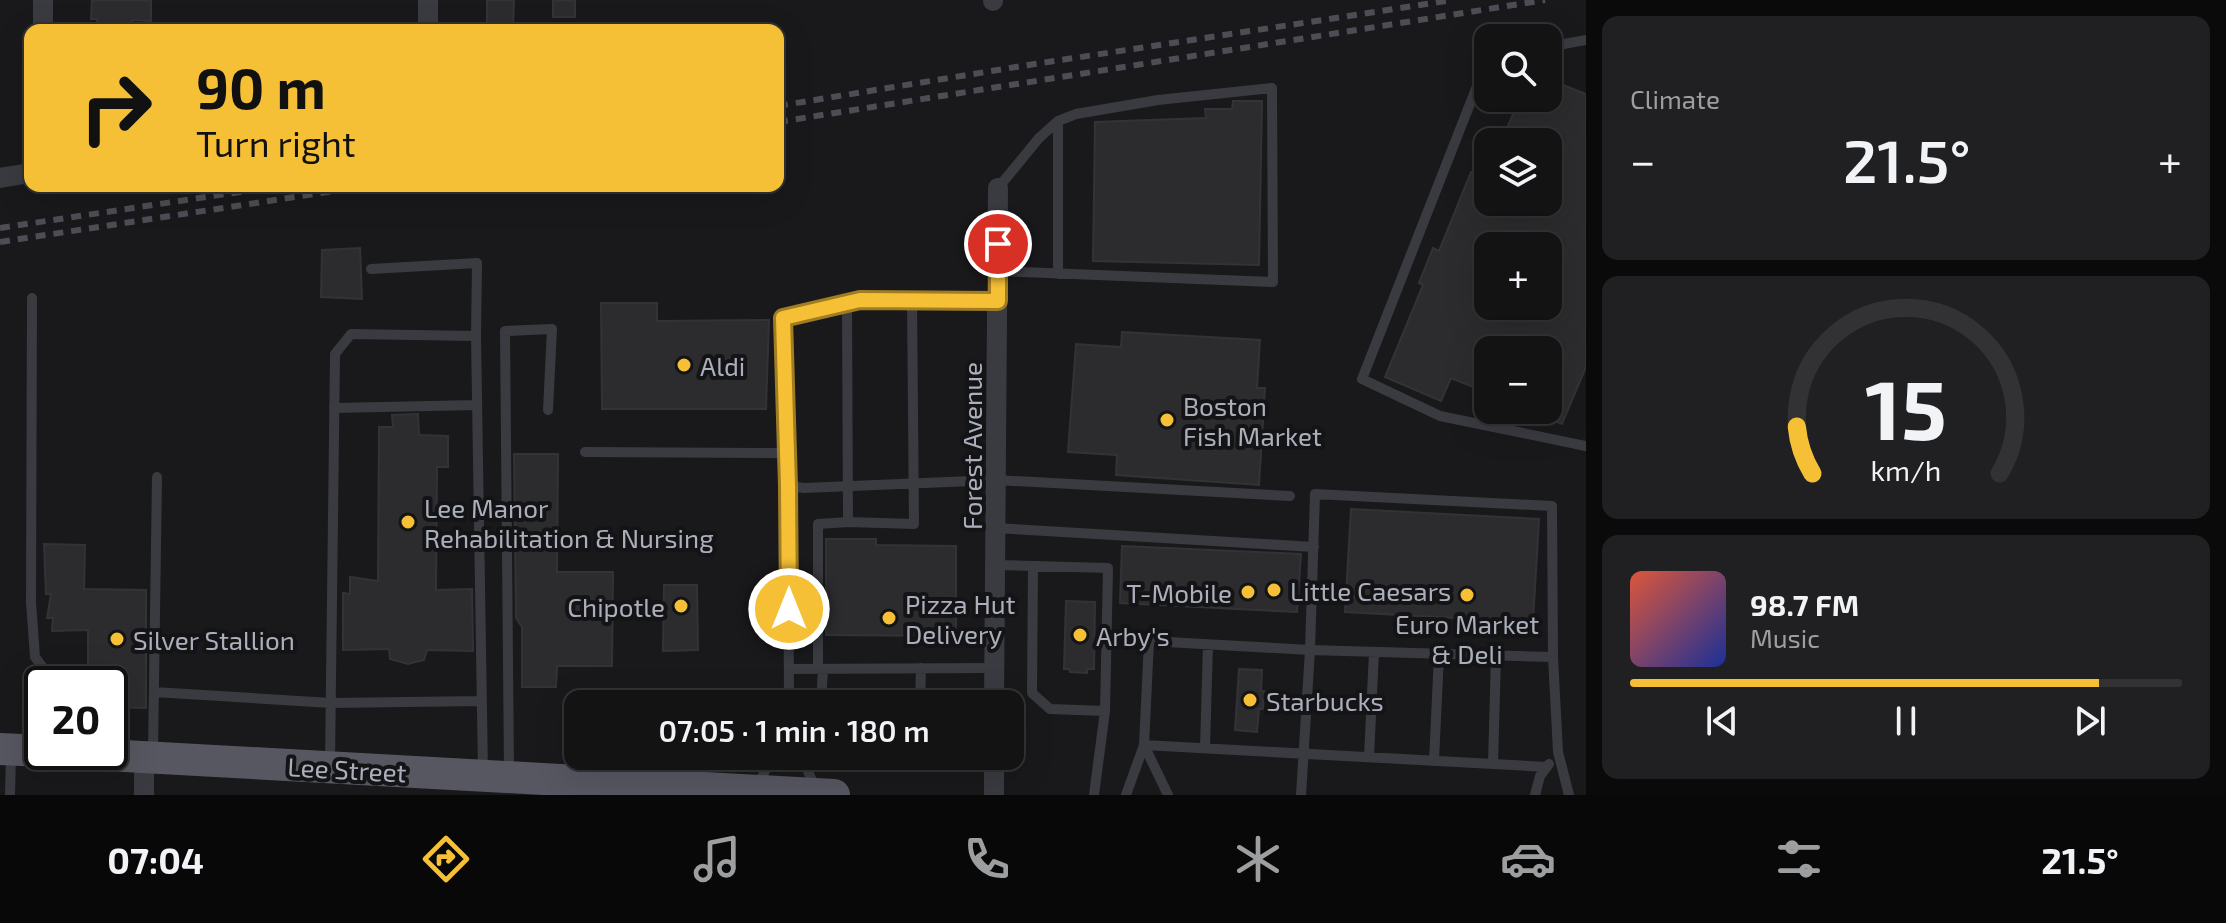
<!DOCTYPE html>
<meta charset="utf-8">
<style>
body{margin:0;font-family:"Exo 2",sans-serif;background:#202022;color:#f1f3f6;height:100vh;display:flex;flex-direction:column;font-size:30px;white-space:nowrap}
*{box-sizing:border-box;margin:0}
p{font-size:26px;color:#9d9ea0}
.icon{flex:none;width:44px;height:44px;fill:none;stroke:currentColor;stroke-width:2;stroke-linecap:round;stroke-linejoin:round}
.map{position:relative;flex:1;overflow:hidden}
.drawer{display:flex;flex-direction:column;gap:16px;padding:16px;background:#0a0a0b;width:640px}
.drawer>*{flex:none}
.hud{position:absolute;left:24px;top:24px;width:760px;height:168px;border-radius:16px;box-shadow:0 8px 32px #0002,0 0 0 2px #323234;background:#f6c036;color:#111;overflow:hidden}
.tools{position:absolute;left:1474px;top:24px;display:grid;gap:16px}
.tools a{display:grid;place-items:center;width:88px;height:88px;border-radius:16px;background:#131314;box-shadow:0 8px 32px #0002,0 0 0 2px #323234;font-size:40px}
.speed{position:absolute;left:24px;top:666px;display:flex;gap:16px;font-size:40px;font-weight:700;text-align:center}
.speed>*{display:grid;place-content:center;width:104px;height:104px;border-radius:50%;background:#131314;box-shadow:0 8px 32px #0002,0 0 0 2px #323234;line-height:1}
.speed .limit{border:4px solid #111;border-radius:12px;background:#fff;color:#111}
.pin{position:absolute;display:grid;place-items:center;width:68px;height:68px;color:#fff;margin:-34px;border:4px solid #fff;border-radius:50%;box-shadow:0 2px 8px #0007}
.me{position:absolute;width:88px;margin:-44px;rotate:0deg;stroke-linejoin:round;filter:drop-shadow(0 0 6px #0008)}
.turn{display:flex;align-items:center;gap:28px;height:168px;padding:0 40px;font-size:36px}
.turn .icon{width:104px;height:104px;stroke-width:2.5}
.turn b{display:block;font-size:56px;line-height:68px}
.big{font-size:60px;font-weight:600;line-height:1.1}
.drawer .card{flex:1;display:flex;flex-direction:column;justify-content:center;gap:12px;min-width:0;padding:0 28px;border-radius:16px;background:#202022}
.drawer .dial{align-items:center;gap:0}
.dial svg{height:208px;overflow:visible;fill:none;stroke:#323234;stroke-width:7;stroke-linecap:round;text-anchor:middle}
.dial text{fill:#f1f3f6;stroke:none}
.song{display:flex;align-items:center;gap:24px}
.cover{width:96px;height:96px;border-radius:12px;background:linear-gradient(135deg,hsl(10 70% 55%),hsl(230 70% 35%))}
.played{height:8px;border-radius:4px;background:linear-gradient(90deg,#f6c036 85%,#323234 85%)}
.keys{display:flex;justify-content:space-around;direction:ltr}
.heat{display:flex;justify-content:space-between;align-items:center;font-size:44px;direction:ltr}
.trip{position:absolute;left:564px;top:690px;width:460px;height:80px;border-radius:16px;background:#131314;box-shadow:0 8px 32px #0002,0 0 0 2px #323234;font-weight:600;line-height:80px;text-align:center}
.tabs{display:flex;height:128px;justify-content:space-around;align-items:center;background:#080808;color:#9d9ea0}
.tabs .icon{width:56px;height:56px}
.tabs .current{color:#f6c036}
.tabs b{font-size:36px;color:#f1f3f6}
main{display:flex;flex:1;min-height:0}
.map>svg:first-child{display:block}
.building{fill:#2c2c2f;stroke:#333337;stroke-width:2;fill-rule:evenodd}
.lines{fill:none;stroke-linecap:round;stroke-linejoin:round}
.service{stroke:#3a3b40;stroke-width:10}
.minor{stroke:#3a3b40;stroke-width:20}
.primary{stroke:#565760;stroke-width:32}
.rail{stroke:#4d4e55;stroke-width:6;stroke-dasharray:10 8;stroke-linecap:butt}
.route-casing{stroke:#a07d23;stroke-width:20}
.route{stroke:#f6c036;stroke-width:14}
.poi-dot{fill:#f6c036;stroke:#141416;stroke-width:3}
.labels{text-anchor:middle;dominant-baseline:central;stroke-width:8;stroke-linejoin:round;paint-order:stroke}
.poi-label{font-size:26px;fill:#abafbb;stroke:#141416;text-anchor:start}
.street-label{font-size:26px;fill:#abafbb;stroke:#141416}
</style>
<main>
<div class="map">
<svg width="1586" height="795" viewBox="0 0 1586 795">
<rect width="100%" height="100%" fill="#19191b"/>
<path class="building" d="M92,0H151V21L132,20V30H97V19H91Z
M487,0H514L513,30H487Z
M553,0H575V17H553Z
M1548,79L1586,94V367L1562,424L1548,418V350H1488V393L1451,378L1441,401L1385,377L1423,285L1419,283L1433,248L1439,251L1471,172L1488,179V202H1548V142H1501L1520,98H1548ZM1488,246H1548V306H1488Z
M1233,101H1262L1259,265L1093,261L1095,122L1206,118L1205,109H1232Z
M360,248L362,299L321,297L322,250Z
M601,303H657V321L769,320L766,409H602Z
M1122,332L1260,340L1257,388H1265L1259,485L1116,475L1117,455L1068,452L1076,344L1121,347Z
M418,414L419,435L448,436V467H437L436,590L472,589L473,651L427,650L424,660L408,664L390,659L389,649L343,650V593L350,594V577L378,581L379,427H393L392,415Z
M514,454H558L557,572H613L612,666H557L556,687H522V627L516,618Z
M1351,509L1539,519L1533,622L1345,612Z
M826,539H876V545L956,546V636L826,635Z
M44,544L85,545L84,589L146,590V708L110,707V684H88V630L52,631L53,618H47L51,594H46Z
M1122,546L1301,554L1297,612L1120,603Z
M664,585H697L698,650L663,651Z
M1066,601L1095,602L1094,669H1087V673L1070,672L1069,669H1064Z
M1239,669L1262,670L1261,691H1264L1263,709H1259L1257,732L1235,730Z"/>
<g class="lines">
<path class="service" d="M1548,47L1586,40
M1488,58L1362,379L1440,416L1586,446
M1058,121V274
M371,269L477,263L476,336
M998,271L1273,282L1272,88L1158,100L1076,114L1058,121L1039,138L998,188
M32,298L31,602L35,657L50,677V684
M998,301L860,300L783,318L788,486L804,488L996,480L1290,496
M847,303L848,522L914,524L912,300
M334,408L477,405
M585,452L787,453
M788,486L789,704
M996,528L1314,547
M996,565L1108,568L1105,711L1094,795
M1033,566L1032,693L1050,709L1105,711
M789,669L995,668
M818,669V524L848,522
M154,692L331,703L482,701
M821,704L823,669
M920,704L921,668
M1205,748L1208,644
M153,752L157,477
M801,756L816,789
M1369,757L1374,652
M1434,761L1439,654
M330,762L335,354L351,334L476,336L483,773
M1493,764L1496,655
M1547,767L1144,745L1149,641L1310,650L1553,657L1558,752L1569,795
M509,771L505,331L552,329L548,410
M757,786L773,756
M10,795L11,753
M1126,795L1144,745L1168,795
M1301,795L1310,650L1315,494L1552,506L1553,657
M1535,795L1540,776L1549,764"/>
<path class="minor" d="M428,0V30
M993,1V0
M43,30V0
M0,178L30,173
M994,704L998,188
M144,795V758
M994,795V756"/>
<path class="primary" d="M0,749L42,751
M52,752L834,795"/>
<path class="rail" d="M778,106L1022,66L1453,0
M778,122L1545,0
M0,228L279,186
M0,242L367,186"/>
</g>
<g class="lines">
<defs>
<path id="route" d="M789,609L788,486L783,318L860,300L998,301V244"/>
</defs>
<use href="#route" class="route-casing"/>
<use href="#route" class="route"/>
</g>
<g class="poi-dot">
<circle cx="684" cy="365" r="8"/>
<circle cx="1167" cy="420" r="8"/>
<circle cx="408" cy="522" r="8"/>
<circle cx="1274" cy="590" r="8"/>
<circle cx="1248" cy="592" r="8"/>
<circle cx="1467" cy="595" r="8"/>
<circle cx="681" cy="606" r="8"/>
<circle cx="889" cy="618" r="8"/>
<circle cx="1080" cy="635" r="8"/>
<circle cx="117" cy="639" r="8"/>
<circle cx="1250" cy="700" r="8"/>
</g>
<g class="labels">
<g class="poi-label">
<text x="700" y="365">Aldi</text>
<text x="1183" y="405">Boston<tspan x="1183" dy="30">Fish Market</tspan></text>
<text x="424" y="507">Lee Manor<tspan x="424" dy="30">Rehabilitation &amp; Nursing</tspan></text>
<text x="1290" y="590">Little Caesars</text>
<text x="1232" y="592" text-anchor="end">T-Mobile</text>
<text x="905" y="603">Pizza Hut<tspan x="905" dy="30">Delivery</tspan></text>
<text x="665" y="606" text-anchor="end">Chipotle</text>
<text x="1467" y="623" text-anchor="middle">Euro Market<tspan x="1467" dy="30">&amp; Deli</tspan></text>
<text x="1096" y="635">Arby's</text>
<text x="133" y="639">Silver Stallion</text>
<text x="1266" y="700">Starbucks</text>
</g>
<g class="street-label">
<text transform="translate(971 446) rotate(-90)">Forest Avenue</text>
<text transform="translate(347 769) rotate(3)">Lee Street</text>
</g>
</g>
</svg>
<div class="tools">
<a><svg class="icon" aria-label="search" viewBox="0 0 24 24"><circle cx="10" cy="10" r="6"/><path d="M15 15l6 6"/></svg></a>
<a><svg class="icon" aria-label="layers" viewBox="0 0 24 24"><path d="M12 4l9 5-9 5-9-5zM3 14l9 5 9-5"/></svg></a>
<a>+</a>
<a>−</a>
</div>
<div class="speed"><div class="limit">20</div></div>
<div class="pin" style="left:998px;top:244px;background:#d93025"><svg class="icon" aria-label="arrive" viewBox="0 0 24 24"><path d="M6 21V4h12l-3 4 3 4H6"/></svg></div>
<svg class="me" style="left:789px;top:609px" viewBox="-20 -20 40 40"><circle r="17" fill="#f6c036" stroke="#fff" stroke-width="3"/><path d="M0-11L8 9 0 5-8 9z" fill="#fff"/></svg>
<div class="trip">07:05 · 1 min · 180 m</div>
<div class="hud">
<div class="turn"><svg class="icon" aria-label="right" viewBox="0 0 24 24"><path d="M7 20v-9h11M14 6l5 5-5 5"/></svg><div><b>90 m</b>Turn right</div></div>
</div>
</div>
<section class="drawer">
<div class="card"><p>Climate</p>
<div class="heat"><a>−</a><b class="big">21.5°</b><a>+</a></div>
</div>
<div class="card dial"><svg viewBox="0 0 100 80">
<path d="M14 69A42 42 0 1 1 86 69"/>
<path d="M14 69A42 42 0 0 1 8 51" stroke="#f6c036"/>
<text x="50" y="56" font-size="32" font-weight="700">15</text>
<text x="50" y="72" font-size="11">km/h</text>
</svg></div>
<div class="card">
<div class="song"><i class="cover"></i><div><b>98.7 FM</b><p>Music</p></div></div>
<div class="played"></div>
<div class="keys"><svg class="icon" aria-label="previous" viewBox="0 0 24 24"><path d="M18 5L8 12l10 7zM5 5v14"/></svg><svg class="icon" aria-label="pause" viewBox="0 0 24 24"><path d="M8 5v14M16 5v14"/></svg><svg class="icon" aria-label="next" viewBox="0 0 24 24"><path d="M6 5l10 7-10 7zM19 5v14"/></svg></div>
</div>
</section>
</main>
<nav class="tabs">
<b>07:04</b>
<svg class="icon current" aria-label="directions" viewBox="0 0 24 24"><path d="M12 3l9 9-9 9-9-9zM9 14v-3h6M13 9l2 2-2 2"/></svg>
<svg class="icon" aria-label="music" viewBox="0 0 24 24"><path d="M9 18V5l10-2v13"/><circle cx="6" cy="18" r="3"/><circle cx="16" cy="16" r="3"/></svg>
<svg class="icon" aria-label="phone" viewBox="0 0 24 24"><path d="M5 4h4l2 5-3 2q2 4 5 5l2-3 5 2v4C11 20 4 13 5 4z"/></svg>
<svg class="icon" aria-label="climate" viewBox="0 0 24 24"><path d="M12 3v18M4 7l16 10M4 17L20 7"/></svg>
<svg class="icon" aria-label="car" viewBox="0 0 24 24"><path d="M5 17H2v-5l4-1 3-4h7l3 4 3 1v5h-3M9 17h6M6 11h13"/><circle cx="7" cy="17" r="2"/><circle cx="17" cy="17" r="2"/></svg>
<svg class="icon" aria-label="filters" viewBox="0 0 24 24"><path d="M4 7h16M4 17h16"/><circle cx="9" cy="7" r="2"/><circle cx="15" cy="17" r="2"/></svg>
<b>21.5°</b>
</nav>
